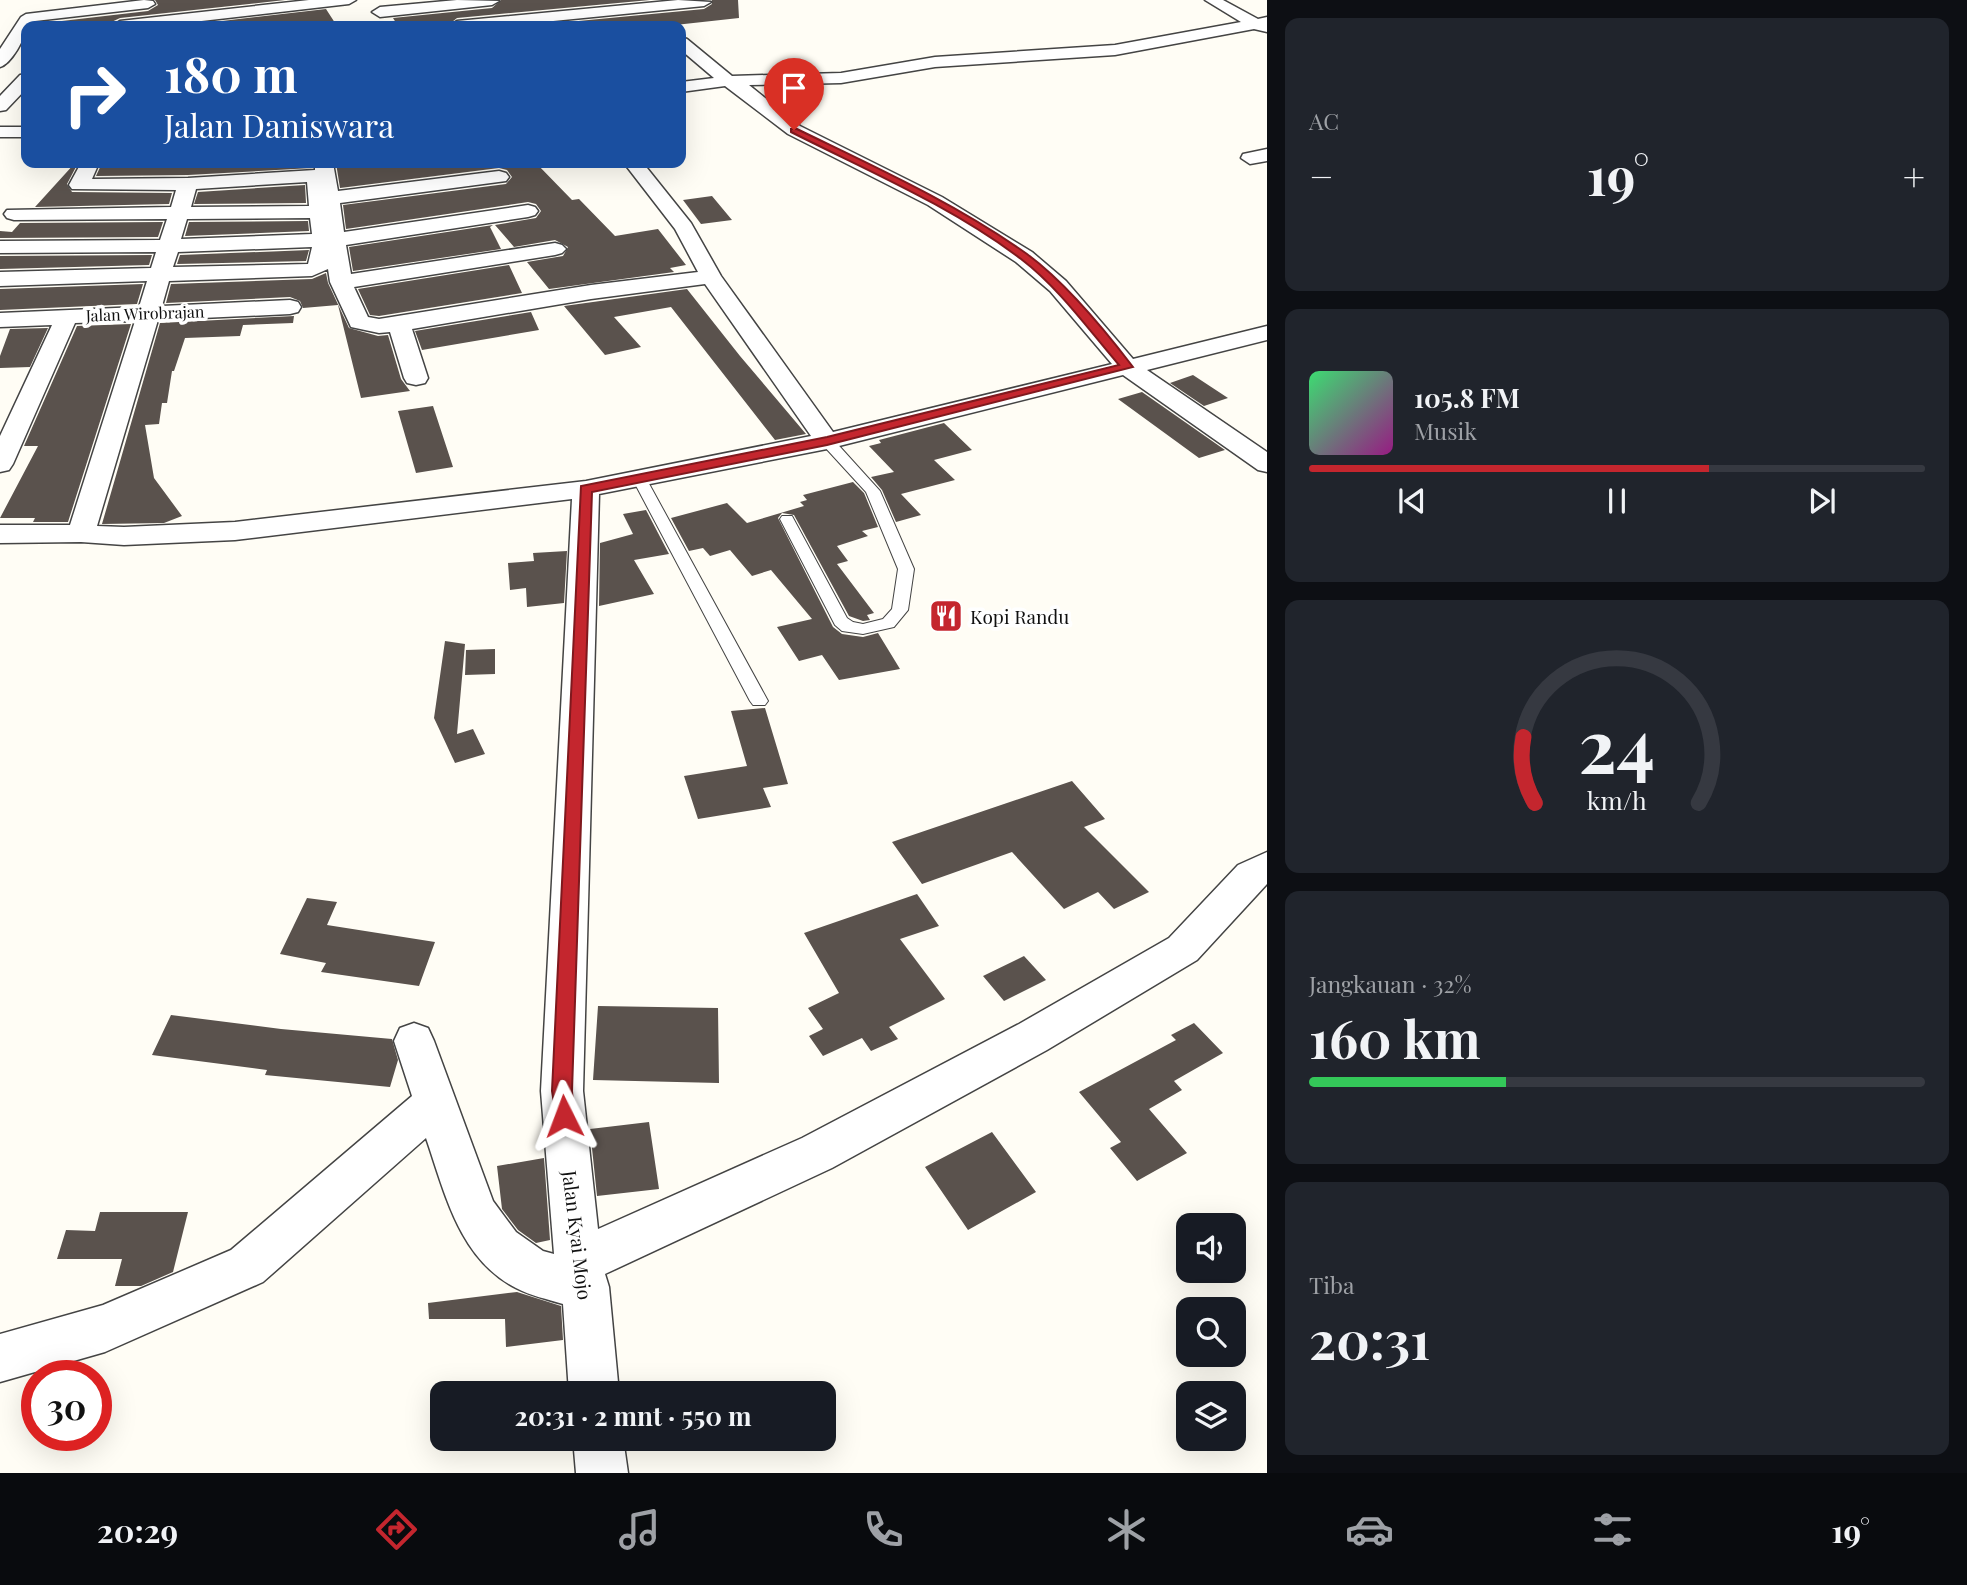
<!DOCTYPE html>
<html lang="id">
<meta charset="utf-8">
<style>
body{margin:0;font-family:"Playfair Display",serif;background:#20242c;color:#f1f3f6;height:100vh;display:flex;flex-direction:column;font-size:26px;white-space:nowrap}
*{box-sizing:border-box;margin:0}
p{font-size:23px;color:#9ea1a6}
.icon{flex:none;width:38px;height:38px;fill:none;stroke:currentColor;stroke-width:2;stroke-linecap:round;stroke-linejoin:round}
.map{position:relative;flex:1;overflow:hidden}
.side{display:flex;flex-direction:column;gap:18px;padding:18px;background:#0d0f14;width:700px}
.side>*{flex:none}
.guide{position:absolute;left:21px;top:21px;width:665px;height:147px;border-radius:14px;box-shadow:0 7px 28px #0002;background:#1a4fa0;color:#fff;overflow:hidden}
.buttons{position:absolute;left:1176px;top:1213px;display:grid;gap:14px}
.buttons a{display:grid;place-items:center;width:70px;height:70px;border-radius:14px;background:#171b24;box-shadow:0 7px 28px #0002;font-size:35px}
.speed{position:absolute;left:21px;top:1360px;display:flex;gap:14px;font-size:35px;font-weight:700;text-align:center}
.speed>*{display:grid;place-content:center;width:91px;height:91px;border-radius:50%;background:#171b24;box-shadow:0 7px 28px #0002;line-height:1}
.speed .limit{border:10px solid #d22;background:#fff;color:#111}
.pin{position:absolute;display:grid;place-items:center;width:60px;height:60px;color:#fff;margin:-72px -30px;border-radius:50% 50% 50% 0;rotate:-45deg;box-shadow:0 0 7px #0007}
.pin .icon{rotate:45deg}
.me{position:absolute;width:77px;margin:-38px;rotate:357deg;stroke-linejoin:round;filter:drop-shadow(0 0 5px #0008)}
.turn{display:flex;align-items:center;gap:24px;height:147px;padding:0 28px;font-size:32px}
.turn .icon{width:91px;height:91px;stroke-width:2.5}
.turn b{display:block;font-size:49px;line-height:60px}
.big{font-size:52px;font-weight:700;line-height:1.1}
.side .widget{flex:1;display:flex;flex-direction:column;justify-content:center;gap:10px;min-width:0;padding:0 24px;border-radius:14px;background:#20242c}
.side .dial{align-items:center;gap:0}
.dial svg{height:182px;overflow:visible;fill:none;stroke:#363941;stroke-width:7;stroke-linecap:round;text-anchor:middle}
.dial text{fill:#f1f3f6;stroke:none}
.song{display:flex;align-items:center;gap:21px}
.cover{width:84px;height:84px;border-radius:10px;background:linear-gradient(135deg,hsl(140 70% 55%),hsl(310 70% 35%))}
.played{height:7px;border-radius:4px;background:linear-gradient(90deg,#c4262e 65%,#363941 65%)}
.keys{display:flex;justify-content:space-around;direction:ltr}
.heat{display:flex;justify-content:space-between;align-items:center;font-size:38px;direction:ltr}
.charge{height:10px;border-radius:5px;background:linear-gradient(90deg,#34c759 32%,#363941 0)}
.trip{position:absolute;left:430px;top:1381px;width:406px;height:70px;border-radius:14px;background:#171b24;box-shadow:0 7px 28px #0002;font-weight:700;line-height:70px;text-align:center}
.tab-bar{display:flex;height:112px;justify-content:space-around;align-items:center;background:#090b0e;color:#9ea1a6}
.tab-bar .icon{width:49px;height:49px}
.tab-bar .active{color:#c4262e}
.tab-bar b{font-size:32px;color:#f1f3f6}
main{display:flex;flex:1;min-height:0}
.map>svg:first-child{display:block}
.building{fill:#5a524d}
.lines{fill:none;stroke-linecap:round;stroke-linejoin:round}
.lane-casing{stroke:#444;stroke-width:2}
.street-casing{stroke:#444;stroke-width:3}
.lane{fill:#fff;fill-rule:evenodd}
.street{fill:#fff;fill-rule:evenodd}
.route{fill:#c4262e;stroke:#7f191e;stroke-width:2}
.labels{text-anchor:middle;dominant-baseline:central;stroke-width:7;stroke-linejoin:round;paint-order:stroke}
.far-street-label{font-size:16px;fill:#111;stroke:#fff}
.poi-label{font-size:19px;fill:#111;stroke:#fff;text-anchor:start}
.street-label{font-size:19px;fill:#111;stroke:#fff}
</style>
<main>
<div class="map">
<svg width="1267" height="1473" viewBox="0 0 1267 1473">
<rect width="100%" height="100%" fill="#fffdf5"/>
<path class="building" d="M155,0H285L120,18L103,26H34L36,24L148,11L158,5Z
M501,0H650L457,18L447,26H398L393,18L492,8Z
M712,0H738L739,18L666,26H526L704,9L712,4Z
M326,9L337,26H179Z
M75,163H78L67,184L72,192L172,193L169,204L35,207Z
M102,163H312V168L188,175L96,176Z
M336,163H536L572,200L579,199L615,236L658,229L686,265L670,268L674,272L549,289L527,262L563,256L568,247L555,240L514,247L495,225L536,218L541,211L536,204L528,202L346,229L343,205L506,184L512,177L507,170L499,168L340,188Z
M305,185L306,203L194,204L198,192Z
M712,196L732,220L701,224L683,200Z
M308,221L309,231L185,236L189,222Z
M163,222L158,237L0,238V231L12,232L20,223Z
M493,225L490,227L501,249L353,271L349,247Z
M309,250L306,261L177,264L180,255Z
M152,255L149,265L0,269V256Z
M509,265L522,293L379,316L370,315L358,289Z
M326,273L328,283L349,328L378,336L388,335L401,379L410,391L361,398L338,305L303,308L300,301L290,297L166,303L171,284L312,279Z
M143,284L137,304L0,310V289Z
M687,289L740,356L806,434L775,440L671,307L614,317L641,347L605,355L564,306Z
M531,312L539,330L422,350L415,331Z
M294,316L293,323L243,325L240,336L185,338L174,371H172L167,403H162L159,424L145,425L154,478L182,516L164,523L102,524L160,323Z
M131,324L68,522H33L35,518H0L38,446H24L77,326Z
M48,328L30,367L0,368V356L10,329Z
M1193,375L1228,398L1204,406L1170,383Z
M1142,392L1225,450L1199,458L1118,399Z
M433,406L453,467L416,473L398,411Z
M944,423L972,450L934,460L955,480L901,494L921,515L896,522L882,490L871,477L894,472L869,446L881,443L879,440Z
M853,482L864,493L878,527L862,531L868,536L837,546L848,561L837,564L874,613L867,615L870,620L863,621L849,616L794,515L782,513L778,518L833,627L842,634L863,637L878,633L900,669L839,680L822,655L799,661L777,627L812,619L771,570L752,576L730,550L710,556L703,548L689,551L671,518L727,503L747,523L804,506L800,502L807,500L803,495Z
M646,510L669,554L634,560L654,594L599,606L600,543L633,534L623,514Z
M567,551L564,603L527,607L526,588L510,590L508,563L534,561L533,553Z
M445,641L465,644L457,734L473,729L485,754L455,763L434,718Z
M495,649V674L465,675L466,650Z
M765,708L788,784L763,788L771,807L698,819L684,776L747,766L731,711Z
M1072,781L1105,819L1084,827L1149,892L1114,909L1098,892L1064,909L1012,852L922,884L892,842Z
M917,894L939,926L900,939L945,999L889,1027L898,1039L871,1051L862,1038L823,1056L809,1036L823,1029L808,1008L839,993L804,933Z
M307,898L337,902L327,925L435,942L419,986L321,972L326,963L280,954Z
M1024,956L1046,980L1004,1001L983,976Z
M598,1006L718,1008L719,1083L593,1080Z
M171,1015L281,1029L392,1039L398,1060L390,1087L265,1075L267,1070L152,1055Z
M1194,1023L1223,1053L1174,1081L1182,1090L1149,1109L1187,1153L1137,1181L1110,1148L1121,1142L1079,1092L1176,1040L1171,1035Z
M649,1122L659,1189L597,1196L590,1129Z
M992,1132L1036,1192L968,1230L925,1167Z
M544,1158L550,1240L536,1243L518,1230L502,1209L497,1166Z
M100,1212H188L173,1272L141,1286H115L122,1259H57L66,1230L95,1231Z
M517,1292L561,1306L563,1340L506,1347L505,1319H429L428,1303Z"/>
<g class="lines">
<defs>
<path id="lane" d="M827,437L832,438L880,491L914,569L908,610L894,627L863,634L842,631L835,625L780,519L782,516H792L847,618L853,622L863,624L883,619L892,609L898,569L866,492L822,444L820,441Z
M640,476L647,480L768,701L765,705H753L750,701L633,480Z"/>
<path id="street" d="M144,0L153,1L155,4L148,8L35,21L26,26C26,38 11,64 0,67V49L21,17L26,14Z
M309,0H356L349,4L158,26H112L120,21Z
M457,0L499,1L492,5L380,17L372,12L380,7Z
M678,0L711,2L704,6L502,26H449L457,21Z
M1205,0H1223L1258,19L1267,17V32L1254,29L1115,55L935,67L841,83L749,85L800,126L942,197L1032,252L1066,281L1133,359L1267,326V340L1147,370L1267,452V472L1258,470L1123,375L827,449L599,494L583,1091L598,1229L802,1138L1019,1024L1169,938L1238,865L1267,852V884L1197,960L1047,1050L832,1168L605,1274L609,1287L619,1393H569L563,1304C547,1299 531,1296 516,1288C459,1259 445,1193 426,1138L263,1282L105,1352L0,1382V1334L103,1305L231,1250L412,1096L394,1041L400,1028L414,1023L428,1028L434,1041L493,1201L516,1232L543,1251L554,1254L541,1091L572,499L235,540L124,545L81,542L0,543V525H70L135,321L75,323L13,464L9,470L0,472V436L52,325L0,327V313L139,307L147,281L0,286V272L151,268L156,252L0,253V241L160,240L167,219L14,220L7,218L4,214L7,210L171,207L176,190L72,189L69,185L81,163H99L92,179L188,178L315,170V163H333L338,191L499,171L506,173L509,177L506,181L340,203L344,232L528,205L535,207L538,211L535,215L528,217L346,245L351,274L555,243L562,245L566,249L562,253L555,255L354,287L368,317L379,319L591,285L698,272L675,229L624,163H643L691,223L721,276L833,432L1112,364L1050,291L1016,262L928,205L788,134L725,86L681,92V82L714,78L681,50V37L687,39L732,76L841,73L935,57L1115,45L1241,22ZM307,182L309,206L191,207L196,189ZM310,218L312,234L181,239L187,219ZM312,247L308,264L173,267L178,252ZM328,269L330,282L351,327L379,333L390,332L404,378L407,383L416,385L425,383L428,378L412,329L591,299L705,284L811,436L586,481L235,522L124,527L97,526L158,320L290,314L298,312L301,307L298,302L290,300L162,306L169,281L312,276Z
M26,74V89L6,110L0,111V96L20,75Z
M0,127H26V137H0Z
M1267,149V161L1250,164L1241,158L1243,154Z
M573,1438H623L628,1473H576Z"/>
</defs>
<use href="#lane" class="lane-casing"/>
<use href="#street" class="street-casing"/>
<use href="#lane" class="lane"/>
<use href="#street" class="street"/>
</g>
<path class="route" d="M791,129H797C875,167 955,203 1027,254C1065,282 1104,329 1133,367L827,445L592,492L572,1091L574,1116L571,1122L564,1125L557,1122L552,1091L581,486L827,437L1119,365C1088,329 1059,288 1021,259C951,206 868,171 791,132Z"/>
<defs>
<symbol id="restaurant-square" viewBox="-11 -11 22 22"><rect x="-9" y="-9" width="18" height="18" rx="4" fill="#c4262e" stroke="#fff"/><path d="M-5-6h1v4h1v-4h1v4h1v-4h1v5L-1.5 .5V6h-2V.5L-5-1ZM5-6V6H3V1.5H1.5Q1.5-4 5-6Z" fill="#fff"/></symbol>
</defs>
<g fill-rule="evenodd">
<use href="#restaurant-square" x="927" y="597" width="38" height="38"/>
</g>
<g class="labels">
<g class="far-street-label">
<text transform="translate(145 313) rotate(-2)">Jalan Wirobrajan</text>
</g>
<g class="poi-label">
<text x="970" y="616">Kopi Randu</text>
</g>
<g class="street-label">
<text transform="translate(578 1235) rotate(83)">Jalan Kyai Mojo</text>
</g>
</g>
</svg>
<div class="buttons">
<a><svg class="icon" aria-label="sound" viewBox="0 0 24 24"><path d="M4 9h4l5-4v14l-5-4H4zM17 9q2 3 0 6"/></svg></a>
<a><svg class="icon" aria-label="search" viewBox="0 0 24 24"><circle cx="10" cy="10" r="6"/><path d="M15 15l6 6"/></svg></a>
<a><svg class="icon" aria-label="layers" viewBox="0 0 24 24"><path d="M12 4l9 5-9 5-9-5zM3 14l9 5 9-5"/></svg></a>
</div>
<div class="speed"><div class="limit">30</div></div>
<div class="pin" style="left:794px;top:130px;background:#d93025"><svg class="icon" aria-label="arrive" viewBox="0 0 24 24"><path d="M6 21V4h12l-3 4 3 4H6"/></svg></div>
<svg class="me" style="left:564px;top:1116px" viewBox="-20 -20 40 40"><path d="M0-17L14 15 0 8-14 15z" fill="#c4262e" stroke="#fff" stroke-width="4"/></svg>
<div class="trip">20:31 · 2 mnt · 550 m</div>
<div class="guide">
<div class="turn"><svg class="icon" aria-label="right" viewBox="0 0 24 24"><path d="M7 20v-9h11M14 6l5 5-5 5"/></svg><div><b>180 m</b>Jalan Daniswara</div></div>
</div>
</div>
<section class="side">
<div class="widget"><p>AC</p>
<div class="heat"><a>−</a><b class="big">19°</b><a>+</a></div>
</div>
<div class="widget">
<div class="song"><i class="cover"></i><div><b>105.8 FM</b><p>Musik</p></div></div>
<div class="played"></div>
<div class="keys"><svg class="icon" aria-label="previous" viewBox="0 0 24 24"><path d="M18 5L8 12l10 7zM5 5v14"/></svg><svg class="icon" aria-label="pause" viewBox="0 0 24 24"><path d="M8 5v14M16 5v14"/></svg><svg class="icon" aria-label="next" viewBox="0 0 24 24"><path d="M6 5l10 7-10 7zM19 5v14"/></svg></div>
</div>
<div class="widget dial"><svg viewBox="0 0 100 80">
<path d="M14 69A42 42 0 1 1 86 69"/>
<path d="M14 69A42 42 0 0 1 9 40" stroke="#c4262e"/>
<text x="50" y="56" font-size="32" font-weight="700">24</text>
<text x="50" y="72" font-size="11">km/h</text>
</svg></div>
<div class="widget"><p>Jangkauan · 32%</p><b class="big">160 km</b><div class="charge"></div></div>
<div class="widget"><p>Tiba</p><b class="big">20:31</b></div>
</section>
</main>
<nav class="tab-bar">
<b>20:29</b>
<svg class="icon active" aria-label="directions" viewBox="0 0 24 24"><path d="M12 3l9 9-9 9-9-9zM9 14v-3h6M13 9l2 2-2 2"/></svg>
<svg class="icon" aria-label="music" viewBox="0 0 24 24"><path d="M9 18V5l10-2v13"/><circle cx="6" cy="18" r="3"/><circle cx="16" cy="16" r="3"/></svg>
<svg class="icon" aria-label="phone" viewBox="0 0 24 24"><path d="M5 4h4l2 5-3 2q2 4 5 5l2-3 5 2v4C11 20 4 13 5 4z"/></svg>
<svg class="icon" aria-label="climate" viewBox="0 0 24 24"><path d="M12 3v18M4 7l16 10M4 17L20 7"/></svg>
<svg class="icon" aria-label="car" viewBox="0 0 24 24"><path d="M5 17H2v-5l4-1 3-4h7l3 4 3 1v5h-3M9 17h6M6 11h13"/><circle cx="7" cy="17" r="2"/><circle cx="17" cy="17" r="2"/></svg>
<svg class="icon" aria-label="filters" viewBox="0 0 24 24"><path d="M4 7h16M4 17h16"/><circle cx="9" cy="7" r="2"/><circle cx="15" cy="17" r="2"/></svg>
<b>19°</b>
</nav>
